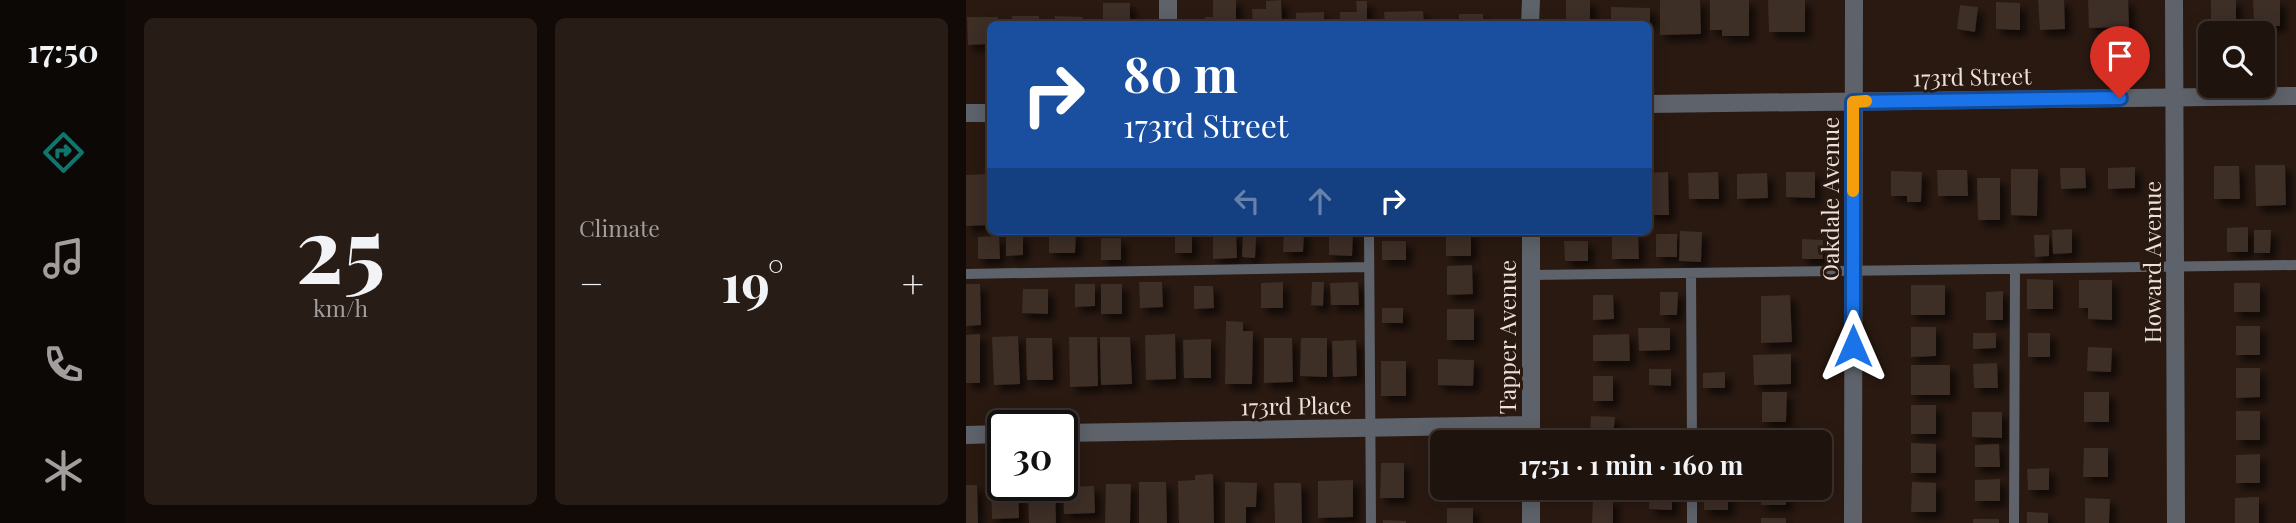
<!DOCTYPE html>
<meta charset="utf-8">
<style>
body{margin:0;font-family:"Playfair Display",serif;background:#271c16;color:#f1f3f6;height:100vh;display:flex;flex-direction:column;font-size:26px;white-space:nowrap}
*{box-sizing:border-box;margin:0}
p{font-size:23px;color:#a19e9d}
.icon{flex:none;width:38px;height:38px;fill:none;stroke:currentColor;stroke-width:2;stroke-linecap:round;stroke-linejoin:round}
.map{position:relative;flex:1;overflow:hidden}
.details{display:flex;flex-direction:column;gap:18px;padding:18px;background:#110a07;width:840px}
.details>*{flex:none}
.guide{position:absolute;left:21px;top:21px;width:665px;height:214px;border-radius:10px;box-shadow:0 4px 18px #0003,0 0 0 2px #3c322e;background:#1a4fa0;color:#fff;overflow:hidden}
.buttons{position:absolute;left:1232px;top:21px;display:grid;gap:14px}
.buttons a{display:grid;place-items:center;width:77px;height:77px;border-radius:10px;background:#1f130d;box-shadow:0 4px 18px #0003,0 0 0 2px #3c322e;font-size:35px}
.speed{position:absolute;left:21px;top:410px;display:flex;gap:14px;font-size:35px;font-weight:700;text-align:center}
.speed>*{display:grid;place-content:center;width:91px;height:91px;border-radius:50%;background:#1f130d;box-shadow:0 4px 18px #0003,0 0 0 2px #3c322e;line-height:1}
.speed .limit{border:4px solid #111;border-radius:10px;background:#fff;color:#111}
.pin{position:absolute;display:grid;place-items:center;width:60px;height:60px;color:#fff;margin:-72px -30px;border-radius:50% 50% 50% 0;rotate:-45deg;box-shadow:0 0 7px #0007}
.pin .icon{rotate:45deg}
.me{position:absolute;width:77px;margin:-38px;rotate:0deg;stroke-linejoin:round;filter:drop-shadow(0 0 5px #0008)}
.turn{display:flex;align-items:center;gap:24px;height:147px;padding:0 21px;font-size:32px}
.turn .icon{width:91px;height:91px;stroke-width:2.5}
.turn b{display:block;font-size:49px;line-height:60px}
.lanes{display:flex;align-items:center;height:66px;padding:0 21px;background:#0003;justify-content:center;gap:35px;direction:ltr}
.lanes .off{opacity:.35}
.big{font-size:52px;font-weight:700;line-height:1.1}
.details .tile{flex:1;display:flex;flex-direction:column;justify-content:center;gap:10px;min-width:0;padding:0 24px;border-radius:10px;background:#271c16}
.details .dial{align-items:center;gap:0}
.dial b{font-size:91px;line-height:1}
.heat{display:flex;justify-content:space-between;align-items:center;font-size:38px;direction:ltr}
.details .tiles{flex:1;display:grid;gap:18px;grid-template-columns:repeat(2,1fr)}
.trip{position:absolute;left:464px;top:430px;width:402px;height:70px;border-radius:10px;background:#1f130d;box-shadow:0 4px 18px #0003,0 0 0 2px #3c322e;font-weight:700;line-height:70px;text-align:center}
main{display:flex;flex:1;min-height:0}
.tab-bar{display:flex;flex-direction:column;width:126px;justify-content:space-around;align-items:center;background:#0c0805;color:#a19e9d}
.tab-bar .icon{width:49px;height:49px}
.tab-bar .selected{color:#0f766e}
.tab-bar b{font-size:32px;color:#f1f3f6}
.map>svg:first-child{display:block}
.building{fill:#3e2d25;filter:url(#shadow)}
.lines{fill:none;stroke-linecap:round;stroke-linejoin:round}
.service{stroke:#5e626a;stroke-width:10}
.minor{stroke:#5e626a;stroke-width:18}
.tertiary{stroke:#5e626a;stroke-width:18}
.route-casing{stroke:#114b97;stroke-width:18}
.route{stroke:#1a73e8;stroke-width:12}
.slow{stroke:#f59e0b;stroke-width:12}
.labels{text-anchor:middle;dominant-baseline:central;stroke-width:6;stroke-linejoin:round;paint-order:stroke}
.street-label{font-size:23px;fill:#ebe0da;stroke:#291911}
</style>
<main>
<nav class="tab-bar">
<b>17:50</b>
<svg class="icon selected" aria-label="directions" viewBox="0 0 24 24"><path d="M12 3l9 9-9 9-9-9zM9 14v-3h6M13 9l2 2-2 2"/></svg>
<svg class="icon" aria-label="music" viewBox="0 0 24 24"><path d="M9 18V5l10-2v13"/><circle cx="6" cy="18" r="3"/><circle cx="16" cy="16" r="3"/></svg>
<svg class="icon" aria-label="phone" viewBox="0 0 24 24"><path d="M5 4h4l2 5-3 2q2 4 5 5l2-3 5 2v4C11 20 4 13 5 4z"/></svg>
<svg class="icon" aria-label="climate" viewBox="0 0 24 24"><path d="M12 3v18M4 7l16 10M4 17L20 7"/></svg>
</nav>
<section class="details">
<div class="tiles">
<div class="tile dial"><b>25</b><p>km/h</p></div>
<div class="tile"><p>Climate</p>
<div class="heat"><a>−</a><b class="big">19°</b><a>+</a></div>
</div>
</div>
</section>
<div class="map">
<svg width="1330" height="523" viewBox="0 0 1330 523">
<defs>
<filter id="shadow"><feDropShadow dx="6" dy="6" stdDeviation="3.5" flood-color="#0009"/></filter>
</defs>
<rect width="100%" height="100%" fill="#291911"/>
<path class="building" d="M247,0H270V24H239V17H247Z
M315,0L316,24H287L286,9H300V1Z
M600,0H624V24H600Z
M694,0H734L735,34L694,35Z
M744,0H783V36H756V30H744Z
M802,0H839V32H803Z
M1072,0H1098L1099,29L1074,30Z
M1122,0H1162L1163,27L1123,28Z
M1245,0H1270V29H1245Z
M1287,0H1314V26H1288Z
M390,1H401V24H374V12H391Z
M1030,2L1054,3V30L1030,29Z
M137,3H164V24H137Z
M994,5L1012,7L1009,32L991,29Z
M645,7L684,8V24H645Z
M457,11L458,24H419L418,12Z
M358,12V24H330V13Z
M493,14H517V24H493Z
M46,16H73V24H46Z
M89,16L117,17L116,24H89Z
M1,17H32V24H24V44L2,45Z
M1289,165H1319L1320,205L1290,206Z
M1248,166H1273L1274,199H1248Z
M1169,167V188L1142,189V168Z
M1094,168H1119L1120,188L1095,189Z
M1045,169H1072L1071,216L1045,215Z
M971,170H1001L1002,196H972Z
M925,171L956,172L955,202H941V196H925Z
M702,172L703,215H682V173Z
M752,172L753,199H723L722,173Z
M820,172H849V198L820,197Z
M801,173L802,198L771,199V174Z
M21,174L23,225L0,226V175Z
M1011,178H1034V220H1012Z
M1282,227V252H1261V228Z
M1106,229V253L1087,254L1086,230Z
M1288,230H1305L1304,253H1288Z
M83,231H110L109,253H83Z
M318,231H338L337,252H317Z
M480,231H505V256H480Z
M714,231L736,232L735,262L713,261Z
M270,232L271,258L247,259V233Z
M363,232H387L386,256L363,255Z
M209,233H226V253H209Z
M40,234H57V255L40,256Z
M672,234L673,259H646V235Z
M690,234H711V257H690Z
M1068,235H1083V256L1069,257Z
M33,236L34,259H12V237Z
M277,236L290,237L289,258L276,257Z
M135,238H155V260H135Z
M836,239L857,240V259H836Z
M416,241H440V260H416Z
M598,241H622V261H599Z
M506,265L507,294L481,295V266Z
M1061,279L1087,280V309H1061Z
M1113,280H1146V320L1122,319V308H1113Z
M173,282H196L197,307L174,308Z
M317,282V308H295V283Z
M346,282H358L357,306L345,305Z
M392,282L393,305H365L364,283Z
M1268,283H1294V312H1268Z
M0,284H14L15,325L0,326Z
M109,284H129V306L109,307Z
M135,284H156V314H135Z
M945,285H979V315H945Z
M228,286H247L248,308L228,309Z
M57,289H82V314L56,313Z
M1037,291V320H1020V292Z
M694,292H712L711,315H694Z
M627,295H647L648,319L627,320Z
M824,295L826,342L795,343V296Z
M416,308H437V323H416Z
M481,309H508V340H481Z
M260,321L277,322V331H287L286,384H259Z
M1270,326H1294V355H1270Z
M945,327H970V356L945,357Z
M672,328H704V350L673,351Z
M1007,333H1030V348L1007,349Z
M1062,333H1084V357H1062Z
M14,334V383H0V335Z
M209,334L210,379L180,380L179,335Z
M663,334L664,361H627V335Z
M52,336L54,384L28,385L26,337Z
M103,337H131L132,386L104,387Z
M134,337H164L166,384L135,385Z
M60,338H86L87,380H61Z
M298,338H326L327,382L298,383Z
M335,338H361V377L334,376Z
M245,339V378H218L217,340Z
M390,340L391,376L367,377L366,341Z
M1122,347L1146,348L1145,372L1121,371Z
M825,354V384L788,385L787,355Z
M472,359L508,360L507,386L472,385Z
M415,361H440V396H415Z
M1031,363L1032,388H1008L1007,364Z
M945,365H984V395H945Z
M1270,368H1294V397L1270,398Z
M683,369H705V386L683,385Z
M759,372V388H737V373Z
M627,376H647V401H627Z
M796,392H821L820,422H796Z
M1118,392H1143V422H1118Z
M945,405H970V434H945Z
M1270,411H1294V440H1270Z
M1006,412H1036V438L1006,437Z
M625,416L649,417L647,437L624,436Z
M765,432V443H737V433Z
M795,433L820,434V443H795Z
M945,443L970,444V473H945Z
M1033,444L1034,467H1009V445Z
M1118,448H1142V477H1117Z
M1294,454V483H1270V455Z
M415,463H438V498H414Z
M468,464H476V486H468Z
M1083,468V490H1062L1061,469Z
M247,474L248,523H213L212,481L229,480V475Z
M1034,479V501H1009V480Z
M387,480V517L352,518V481Z
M37,481V485H52L53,518L26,519L25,482Z
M173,482H200L201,523H173Z
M259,482L291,483L290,507H280V523H259Z
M946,482L970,483V512H945Z
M308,483H335L336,523H309Z
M140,484H165L164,523H139Z
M0,485H11L12,523H0Z
M62,485H89L90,523H63Z
M128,486L129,513L98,514L97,487Z
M483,488H507V493H483Z
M762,488V510H738V489Z
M796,488H820V505H795Z
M684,492L706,493V510L683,509Z
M1293,497V523H1269V498Z
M1119,498L1144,499L1143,523H1119Z
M627,499H647V523H626Z
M481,508H507V523H481Z
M1061,512L1082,513V523H1061Z
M795,518H820V523H795Z
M1007,519H1033V523H1007Z
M417,520L440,521V523H417Z"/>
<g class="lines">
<path class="service" d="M403,231L405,523
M725,273L726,443
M0,274L403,267
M565,275L1330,265
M726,488V523
M1048,523L1049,269"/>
<path class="minor" d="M1208,0L1210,523
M202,24V0
M564,24L565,0
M565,231V443
M96,433L565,425
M0,435L37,434
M565,523V488
M887,523L888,0"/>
<path class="tertiary" d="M682,104L1330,96
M0,113H24"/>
</g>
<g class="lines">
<defs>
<path id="route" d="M887,346V102L1154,98"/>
</defs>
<use href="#route" class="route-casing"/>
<use href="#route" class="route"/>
<path class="slow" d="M887,191V102L900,101"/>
</g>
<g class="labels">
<g class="street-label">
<text transform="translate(1006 76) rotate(-1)">173rd Street</text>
<text transform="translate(863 199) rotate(-90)">Oakdale Avenue</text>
<text transform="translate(1185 262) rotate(-90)">Howard Avenue</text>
<text transform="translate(540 337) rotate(-90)">Tapper Avenue</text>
<text transform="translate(330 405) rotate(-1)">173rd Place</text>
</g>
</g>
</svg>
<div class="buttons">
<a><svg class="icon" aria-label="search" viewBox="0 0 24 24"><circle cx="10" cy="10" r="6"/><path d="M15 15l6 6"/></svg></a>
</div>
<div class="speed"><div class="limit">30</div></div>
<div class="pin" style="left:1154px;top:98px;background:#d93025"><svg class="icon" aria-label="arrive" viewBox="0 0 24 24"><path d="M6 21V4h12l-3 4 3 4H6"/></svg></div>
<svg class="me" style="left:887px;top:346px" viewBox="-20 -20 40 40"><path d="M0-17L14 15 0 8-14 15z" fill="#1a73e8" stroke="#fff" stroke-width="4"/></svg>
<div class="trip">17:51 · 1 min · 160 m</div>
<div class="guide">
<div class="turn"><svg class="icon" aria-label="right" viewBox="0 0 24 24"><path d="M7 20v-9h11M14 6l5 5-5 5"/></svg><div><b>80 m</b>173rd Street</div></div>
<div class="lanes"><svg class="icon off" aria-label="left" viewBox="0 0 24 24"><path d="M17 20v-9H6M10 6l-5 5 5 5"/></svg><svg class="icon off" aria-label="ahead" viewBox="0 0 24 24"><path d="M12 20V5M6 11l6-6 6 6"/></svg><svg class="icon" aria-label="right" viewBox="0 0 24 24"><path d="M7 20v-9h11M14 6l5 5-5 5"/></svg></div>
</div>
</div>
</main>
